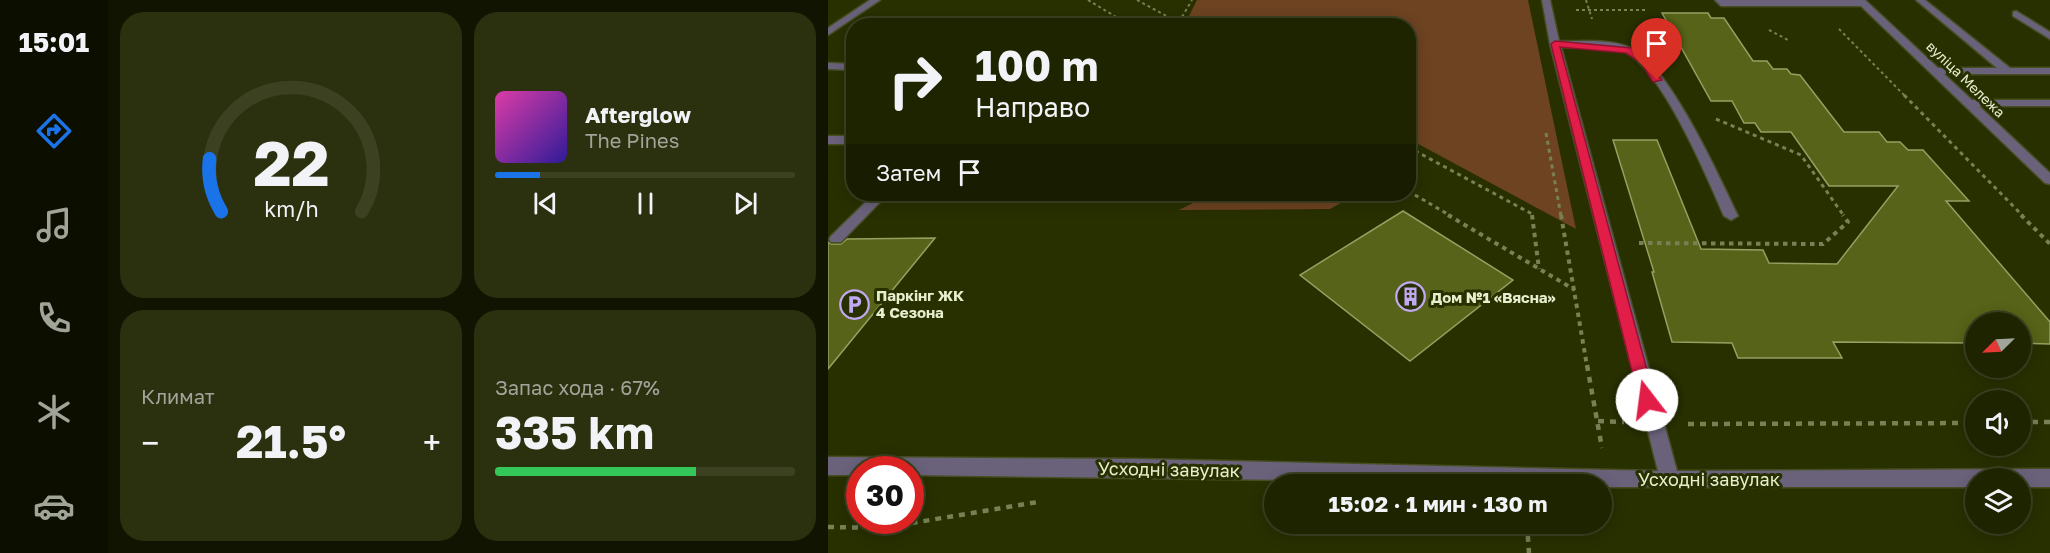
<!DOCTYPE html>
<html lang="ru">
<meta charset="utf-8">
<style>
body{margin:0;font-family:"Golos Text",sans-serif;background:#2b300f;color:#f1f3f6;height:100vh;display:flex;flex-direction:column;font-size:22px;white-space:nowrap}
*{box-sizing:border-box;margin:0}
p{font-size:20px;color:#a1a499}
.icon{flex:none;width:33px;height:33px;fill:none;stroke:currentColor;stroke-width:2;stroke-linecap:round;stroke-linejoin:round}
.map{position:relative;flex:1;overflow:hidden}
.details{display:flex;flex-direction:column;gap:12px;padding:12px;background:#101400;width:720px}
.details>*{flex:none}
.hud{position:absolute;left:18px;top:18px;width:570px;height:183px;border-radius:24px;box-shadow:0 3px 15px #0003,0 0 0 2px #3c4122;background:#1e2400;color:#f1f3f6;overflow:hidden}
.needle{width:39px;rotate:246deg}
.buttons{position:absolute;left:1137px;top:312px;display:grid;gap:12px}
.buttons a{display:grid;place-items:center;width:66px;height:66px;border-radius:50%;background:#1e2400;box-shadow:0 3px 15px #0003,0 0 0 2px #3c4122;font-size:30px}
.speed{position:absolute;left:18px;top:456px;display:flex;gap:12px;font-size:30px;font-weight:700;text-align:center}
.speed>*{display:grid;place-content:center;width:78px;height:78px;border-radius:50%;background:#1e2400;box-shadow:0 3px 15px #0003,0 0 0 2px #3c4122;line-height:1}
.speed .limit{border:9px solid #d22;background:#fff;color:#111}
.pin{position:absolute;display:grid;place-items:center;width:51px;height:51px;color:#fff;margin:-62px -26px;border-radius:50% 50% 50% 0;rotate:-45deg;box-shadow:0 0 6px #0007}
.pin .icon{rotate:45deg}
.me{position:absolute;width:66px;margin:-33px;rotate:345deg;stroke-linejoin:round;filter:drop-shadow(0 0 4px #0008)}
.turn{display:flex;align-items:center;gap:21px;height:126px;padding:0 30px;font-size:27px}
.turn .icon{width:78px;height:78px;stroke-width:2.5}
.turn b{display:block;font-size:42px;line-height:51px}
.then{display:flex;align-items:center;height:57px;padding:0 30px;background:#0003;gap:12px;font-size:22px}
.big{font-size:45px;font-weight:700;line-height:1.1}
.details .tile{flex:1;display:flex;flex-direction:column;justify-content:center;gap:9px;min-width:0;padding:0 21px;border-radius:24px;background:#2b300f}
.details .dial{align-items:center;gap:0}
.dial svg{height:156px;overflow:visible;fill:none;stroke:#3c4122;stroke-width:7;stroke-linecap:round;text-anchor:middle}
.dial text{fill:#f1f3f6;stroke:none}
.song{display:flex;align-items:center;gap:18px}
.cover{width:72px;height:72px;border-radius:9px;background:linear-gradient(135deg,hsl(320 70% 55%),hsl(250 70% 35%))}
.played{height:6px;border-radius:3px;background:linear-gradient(90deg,#1a73e8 15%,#3c4122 15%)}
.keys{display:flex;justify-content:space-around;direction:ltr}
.heat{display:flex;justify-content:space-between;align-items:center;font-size:33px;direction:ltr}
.charge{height:9px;border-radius:4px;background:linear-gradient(90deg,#34c759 67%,#3c4122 0)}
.details .tiles{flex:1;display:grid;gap:12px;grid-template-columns:repeat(2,1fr)}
.trip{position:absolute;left:436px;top:474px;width:348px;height:60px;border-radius:30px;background:#1e2400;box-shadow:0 3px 15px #0003,0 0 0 2px #3c4122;font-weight:700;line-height:60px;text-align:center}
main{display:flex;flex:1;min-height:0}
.tab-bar{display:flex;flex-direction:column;width:108px;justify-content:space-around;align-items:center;background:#0c0e00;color:#a1a499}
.tab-bar .icon{width:42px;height:42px}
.tab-bar .active{color:#1a73e8}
.tab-bar b{font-size:27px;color:#f1f3f6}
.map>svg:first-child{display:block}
.green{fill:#6d4321}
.building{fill:#566318;stroke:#94a161;stroke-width:1.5}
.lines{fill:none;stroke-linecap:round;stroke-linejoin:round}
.minor-casing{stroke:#464e21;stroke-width:3}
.path-far3{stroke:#788056;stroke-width:2;stroke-dasharray:3 3;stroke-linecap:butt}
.path-far2{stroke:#788056;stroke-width:3;stroke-dasharray:4 4;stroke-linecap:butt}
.path-far1{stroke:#788056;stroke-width:4;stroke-dasharray:4.5 4.5;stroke-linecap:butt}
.path{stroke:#788056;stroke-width:4.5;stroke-dasharray:6 6;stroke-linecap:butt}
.minor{fill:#6a627b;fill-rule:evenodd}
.route{fill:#e11d48;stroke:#92132f;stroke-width:1.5}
.labels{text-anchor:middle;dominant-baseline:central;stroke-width:6;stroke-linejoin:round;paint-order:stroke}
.far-street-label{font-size:14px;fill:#e6eecd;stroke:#283000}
.poi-label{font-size:15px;font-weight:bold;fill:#e6eecd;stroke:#283000;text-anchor:start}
.near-street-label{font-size:18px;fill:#e6eecd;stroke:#283000}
</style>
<main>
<nav class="tab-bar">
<b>15:01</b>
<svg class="icon active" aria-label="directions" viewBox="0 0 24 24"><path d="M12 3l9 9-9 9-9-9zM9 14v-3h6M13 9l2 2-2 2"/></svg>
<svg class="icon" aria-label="music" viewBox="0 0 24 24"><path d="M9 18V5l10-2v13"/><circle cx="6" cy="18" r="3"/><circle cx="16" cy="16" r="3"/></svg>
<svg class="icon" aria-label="phone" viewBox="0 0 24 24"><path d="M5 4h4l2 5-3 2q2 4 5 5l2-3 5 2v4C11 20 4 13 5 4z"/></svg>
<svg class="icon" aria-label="climate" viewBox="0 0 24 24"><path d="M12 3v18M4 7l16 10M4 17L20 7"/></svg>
<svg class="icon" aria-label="car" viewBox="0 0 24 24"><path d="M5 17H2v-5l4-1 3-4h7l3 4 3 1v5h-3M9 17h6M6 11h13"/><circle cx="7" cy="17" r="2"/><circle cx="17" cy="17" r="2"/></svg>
</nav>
<section class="details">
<div class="tiles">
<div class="tile dial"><svg viewBox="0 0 100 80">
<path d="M14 69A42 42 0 1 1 86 69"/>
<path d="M14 69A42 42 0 0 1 8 42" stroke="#1a73e8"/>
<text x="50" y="56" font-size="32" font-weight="700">22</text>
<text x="50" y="72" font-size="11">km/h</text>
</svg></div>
<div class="tile">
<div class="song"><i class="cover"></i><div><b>Afterglow</b><p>The Pines</p></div></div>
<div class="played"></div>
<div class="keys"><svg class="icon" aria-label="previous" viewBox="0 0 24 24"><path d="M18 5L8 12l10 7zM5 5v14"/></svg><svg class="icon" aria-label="pause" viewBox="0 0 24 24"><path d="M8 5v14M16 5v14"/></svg><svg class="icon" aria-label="next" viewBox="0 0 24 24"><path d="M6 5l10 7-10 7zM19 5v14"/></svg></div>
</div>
<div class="tile"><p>Климат</p>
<div class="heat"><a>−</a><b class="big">21.5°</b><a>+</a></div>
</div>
<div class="tile"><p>Запас хода · 67%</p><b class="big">335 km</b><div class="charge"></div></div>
</div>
</section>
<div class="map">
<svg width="1222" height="553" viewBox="0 0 1222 553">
<rect width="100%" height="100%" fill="#283000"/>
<path class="green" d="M369,0H700L748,229L581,139L580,26L369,25L359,20Z
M383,194H529L502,209L351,210Z"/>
<path class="building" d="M834,13H880L883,18H896L925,61H939L945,69H959L963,74L972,75L1016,132H1051L1059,142H1072L1080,150H1095L1141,201H1118L1222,322V344L1192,343V322H1148V343L1005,342L1014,358H910L904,343L844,342L824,272H826L785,140H829L873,249L935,250L941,263L1009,264L1070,186H1001L963,132H933L927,123H916L904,101H883Z
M575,211L685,280L582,361L472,275Z
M107,238L0,369V242L3,244H13L19,239Z"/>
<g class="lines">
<defs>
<path id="minor" d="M42,0H52L0,35V28Z
M714,0H722L731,41C753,42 784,38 805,49C842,68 891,176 910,216L903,220L896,216C879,177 834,70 797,52C779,44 752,48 733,47L849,471L1222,469V487H1192V478H1148V487H774V484L82,475V470H32V475H0V457L310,459L830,471L722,44Z
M887,0H1037L1110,68H1169L1088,0H1097L1182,68H1222V74H1116L1144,100H1222V106H1151L1222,173V184L1217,183L1033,6H893Z
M1188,11L1222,32V39L1185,16V12Z
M0,63L26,64V70L0,69Z
M0,136H26V144H0Z
M46,194H60L13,242H3L1,239L3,236Z"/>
</defs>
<use href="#minor" class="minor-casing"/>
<path class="path-far3" d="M260,0L303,26
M309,0L357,26
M758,0L764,19
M748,10H818
M351,22L364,0
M1011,29L1077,96
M941,30L960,40"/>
<path class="path-far2" d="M1076,95L1195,216
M888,119L973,155L1016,216
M718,133L733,216
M580,147L704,214V216
M580,191L623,216"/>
<path class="path-far1" d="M620,215L747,290
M704,215L711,269
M733,215L759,366
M1193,215L1222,244
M811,243L995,244L1020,222L1015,215"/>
<path class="path" d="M759,365L774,448
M770,421L796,422
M1192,422H1222
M860,424L1148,423
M699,524L701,553
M0,527L54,528L210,502"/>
<use href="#minor" class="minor"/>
</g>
<path class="route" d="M727,41L804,48L819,59L834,80L825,82L813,63L798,53L732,47L827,400L825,405L819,407L814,405L811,400L723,44Z"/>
<defs>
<symbol id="building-ring" viewBox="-11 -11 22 22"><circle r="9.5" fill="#283000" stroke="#c0a8f3" stroke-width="1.5"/><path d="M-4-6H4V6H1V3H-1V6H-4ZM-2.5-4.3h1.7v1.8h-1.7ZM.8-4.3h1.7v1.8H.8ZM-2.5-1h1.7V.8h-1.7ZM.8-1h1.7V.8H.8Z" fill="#c0a8f3"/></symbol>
<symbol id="parking-ring" viewBox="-11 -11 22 22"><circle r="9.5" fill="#283000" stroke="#c0a8f3" stroke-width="1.5"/><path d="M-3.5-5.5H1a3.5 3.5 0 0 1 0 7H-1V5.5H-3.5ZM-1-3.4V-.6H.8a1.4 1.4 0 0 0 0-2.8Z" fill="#c0a8f3"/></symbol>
</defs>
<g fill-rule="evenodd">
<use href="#building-ring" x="566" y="280" width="33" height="33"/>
<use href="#parking-ring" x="10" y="288" width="33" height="33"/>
</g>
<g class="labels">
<g class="far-street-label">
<text transform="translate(1138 79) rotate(44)">вуліца Мележа</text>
</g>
<g class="poi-label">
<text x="48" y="295">Паркінг ЖК<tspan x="48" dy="17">4 Сезона</tspan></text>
<text x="603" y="297">Дом №1 «Вясна»</text>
</g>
<g class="near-street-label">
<text transform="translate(341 469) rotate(1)">Усходні завулак</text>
<text x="881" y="479">Усходні завулак</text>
</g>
</g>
</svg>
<div class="buttons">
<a><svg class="needle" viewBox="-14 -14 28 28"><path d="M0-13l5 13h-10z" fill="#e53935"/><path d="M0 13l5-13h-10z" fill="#a1a499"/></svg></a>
<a><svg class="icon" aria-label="sound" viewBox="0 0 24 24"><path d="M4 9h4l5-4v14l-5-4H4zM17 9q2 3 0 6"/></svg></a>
<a><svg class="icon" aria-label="layers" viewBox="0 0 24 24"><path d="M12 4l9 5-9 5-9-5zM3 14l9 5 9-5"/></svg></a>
</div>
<div class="speed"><div class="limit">30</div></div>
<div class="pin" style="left:829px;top:80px;background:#d93025"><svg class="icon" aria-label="arrive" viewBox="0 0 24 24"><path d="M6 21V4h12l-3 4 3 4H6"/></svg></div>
<svg class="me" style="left:819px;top:400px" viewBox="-20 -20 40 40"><circle r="19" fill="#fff"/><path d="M0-13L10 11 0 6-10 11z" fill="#e11d48"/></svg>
<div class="trip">15:02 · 1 мин · 130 m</div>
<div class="hud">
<div class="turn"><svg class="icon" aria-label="right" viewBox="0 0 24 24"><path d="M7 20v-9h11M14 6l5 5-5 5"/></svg><div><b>100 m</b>Направо</div></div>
<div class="then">Затем<svg class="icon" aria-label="arrive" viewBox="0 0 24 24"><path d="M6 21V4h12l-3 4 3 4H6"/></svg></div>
</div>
</div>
</main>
